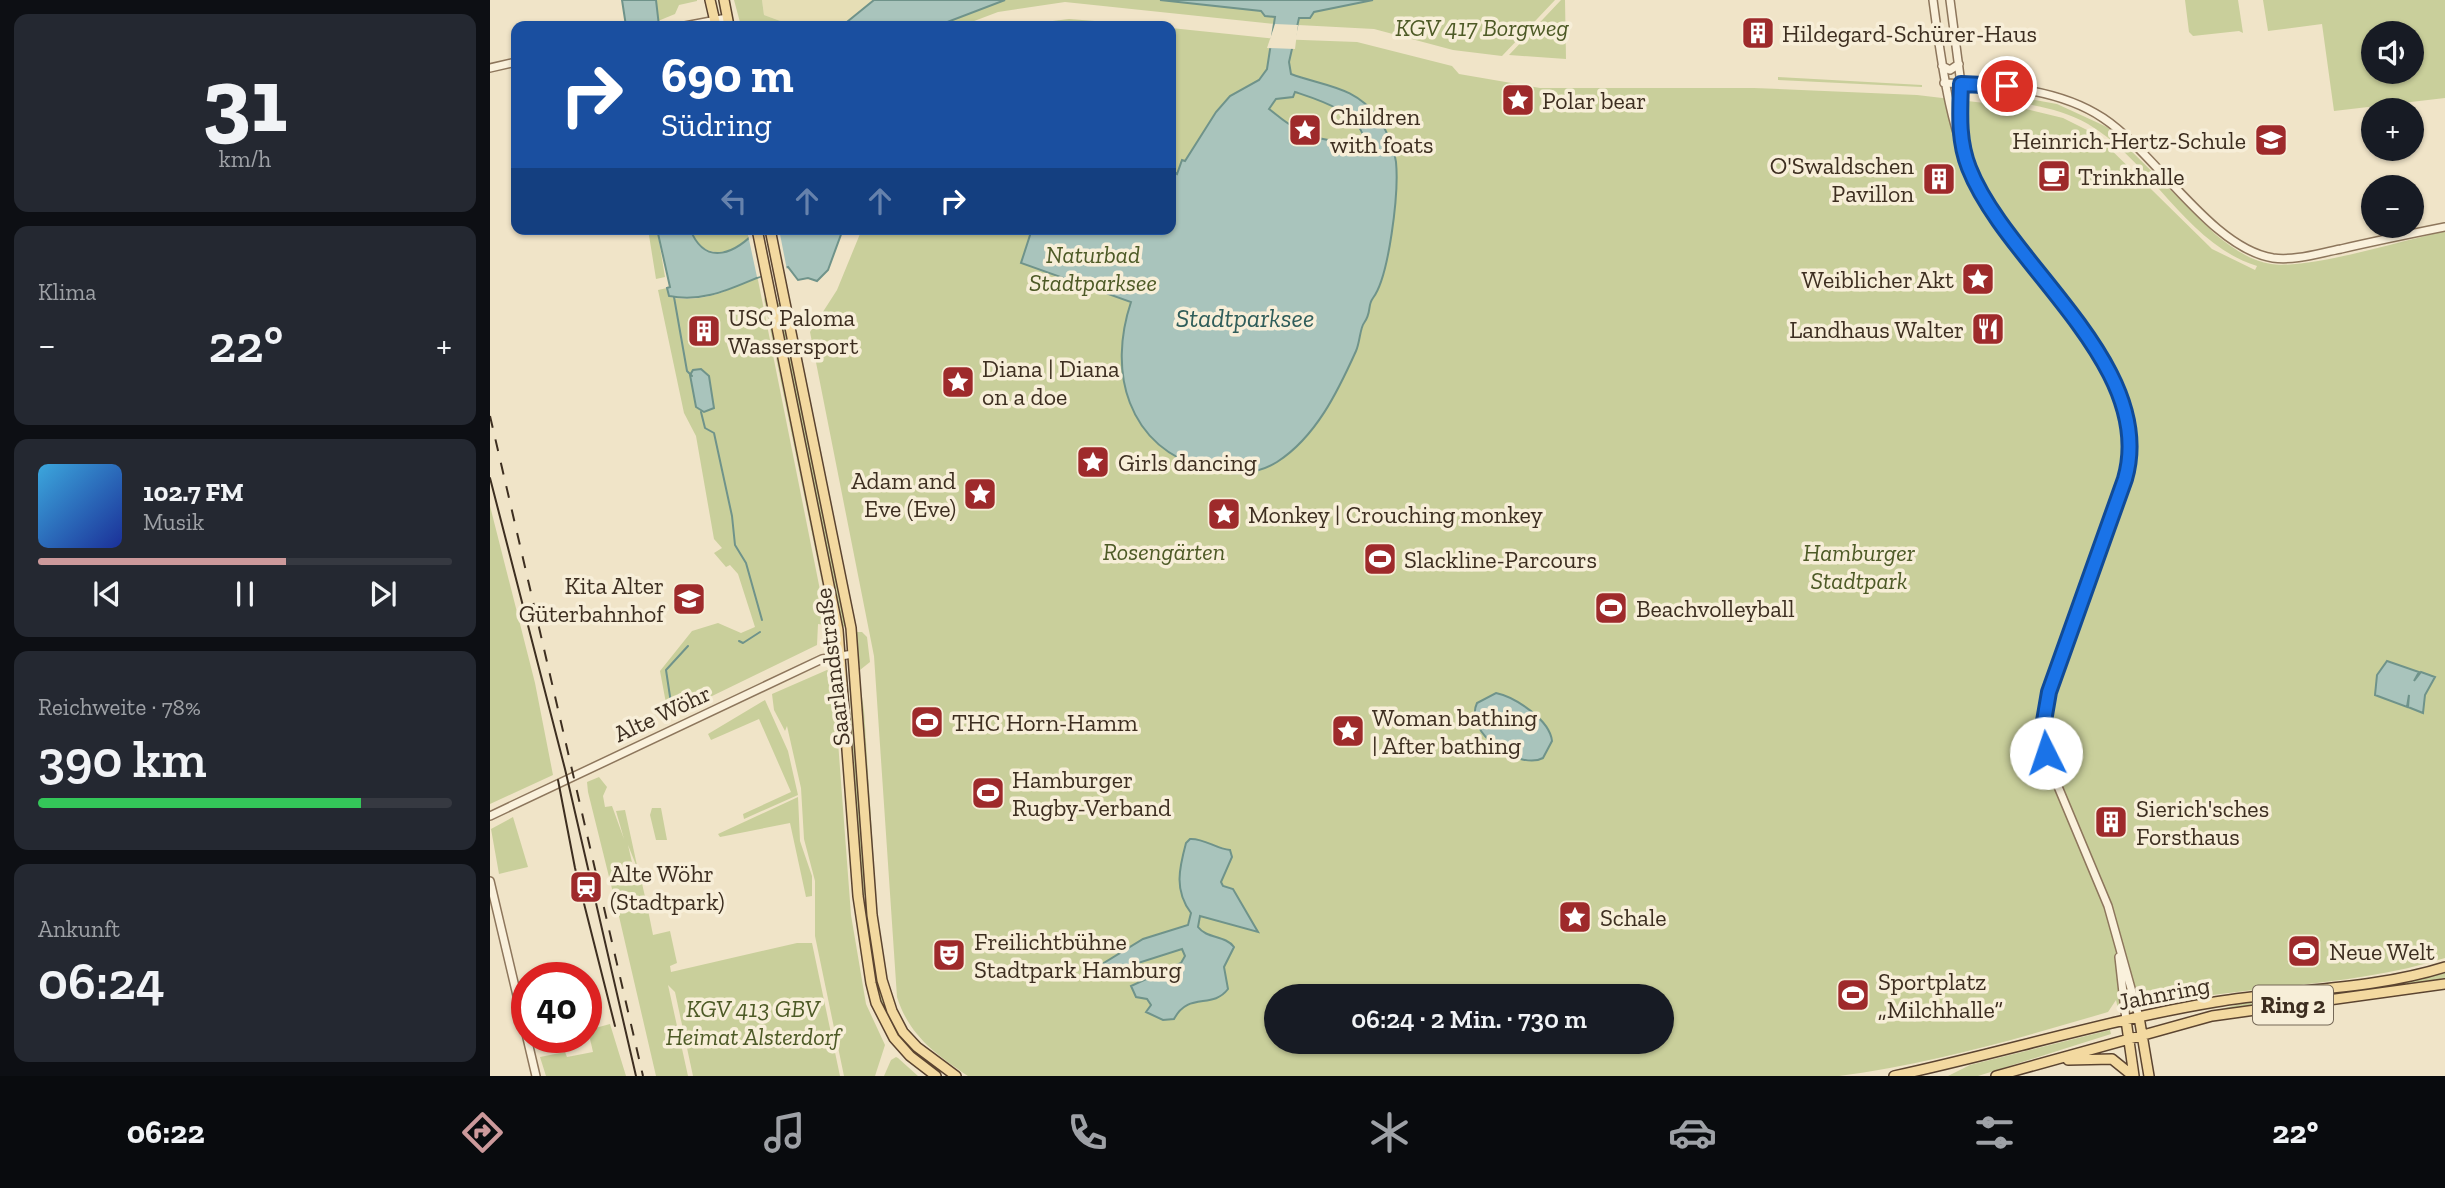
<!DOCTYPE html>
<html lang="de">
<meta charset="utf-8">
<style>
body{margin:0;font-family:"Zilla Slab",serif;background:#242831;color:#f1f3f6;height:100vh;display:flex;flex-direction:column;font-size:26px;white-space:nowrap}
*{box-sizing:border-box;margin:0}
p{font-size:23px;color:#9ea1a6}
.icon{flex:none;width:38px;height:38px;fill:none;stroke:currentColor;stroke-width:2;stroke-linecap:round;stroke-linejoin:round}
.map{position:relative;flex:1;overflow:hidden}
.side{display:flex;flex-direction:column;gap:14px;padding:14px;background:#0d0f14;width:490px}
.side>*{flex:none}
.guide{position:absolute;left:21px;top:21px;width:665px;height:214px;border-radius:14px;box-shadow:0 2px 5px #0004;background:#1a4fa0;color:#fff;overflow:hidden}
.tools{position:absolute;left:1871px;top:21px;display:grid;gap:14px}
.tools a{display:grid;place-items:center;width:63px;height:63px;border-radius:50%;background:#171b24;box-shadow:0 2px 5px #0004;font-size:35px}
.speed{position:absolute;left:21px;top:962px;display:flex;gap:14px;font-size:35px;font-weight:700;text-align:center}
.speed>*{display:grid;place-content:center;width:91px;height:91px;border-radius:50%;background:#171b24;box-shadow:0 2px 5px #0004;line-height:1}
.speed .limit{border:10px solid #d22;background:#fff;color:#111}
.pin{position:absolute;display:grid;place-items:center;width:60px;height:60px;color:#fff;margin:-30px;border:4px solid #fff;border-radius:50%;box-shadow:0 2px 7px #0007}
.me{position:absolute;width:77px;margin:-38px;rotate:356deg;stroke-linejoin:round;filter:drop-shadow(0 0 5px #0008)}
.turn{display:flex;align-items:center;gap:24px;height:147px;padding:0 35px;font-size:32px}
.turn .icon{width:91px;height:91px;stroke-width:2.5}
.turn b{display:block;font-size:49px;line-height:60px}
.lanes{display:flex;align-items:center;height:66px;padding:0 35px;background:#0003;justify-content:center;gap:35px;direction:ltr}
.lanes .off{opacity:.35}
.big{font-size:52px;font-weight:600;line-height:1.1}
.side .tile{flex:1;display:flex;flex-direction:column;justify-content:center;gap:10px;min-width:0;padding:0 24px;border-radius:14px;background:#242831}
.side .dial{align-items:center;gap:0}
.dial b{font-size:91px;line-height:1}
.song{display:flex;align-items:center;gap:21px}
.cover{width:84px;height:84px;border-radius:10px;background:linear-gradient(135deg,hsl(200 70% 55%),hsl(230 70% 35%))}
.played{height:7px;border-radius:4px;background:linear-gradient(90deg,#cc999b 60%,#363941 60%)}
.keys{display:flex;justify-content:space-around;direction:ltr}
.heat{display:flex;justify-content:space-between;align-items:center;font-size:38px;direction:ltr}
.charge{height:10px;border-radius:5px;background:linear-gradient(90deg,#34c759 78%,#363941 0)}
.trip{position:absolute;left:774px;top:984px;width:410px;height:70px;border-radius:35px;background:#171b24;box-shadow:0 2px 5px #0004;font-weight:600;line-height:70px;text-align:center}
.menu{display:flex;height:112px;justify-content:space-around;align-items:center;background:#090b0e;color:#9ea1a6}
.menu .icon{width:49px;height:49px}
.menu .on{color:#cc999b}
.menu b{font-size:32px;color:#f1f3f6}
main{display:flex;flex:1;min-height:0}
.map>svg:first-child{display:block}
.farmland{fill:#e6deb5}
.green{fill:#c9cf9b;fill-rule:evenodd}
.water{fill:#a9c4bc;stroke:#6f938a;stroke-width:2;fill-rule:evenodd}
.pier{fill:#f0e4c8}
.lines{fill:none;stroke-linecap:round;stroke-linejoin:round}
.stream{stroke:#6f938a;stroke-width:2}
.minor-casing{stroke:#8d765c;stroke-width:10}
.major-casing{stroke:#5b4430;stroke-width:12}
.minor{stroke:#faf1dc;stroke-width:7}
.major{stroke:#f3d9a0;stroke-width:9}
.tram{stroke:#3d2e20;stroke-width:2}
.rail{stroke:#3d2e20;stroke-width:2;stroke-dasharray:12 12;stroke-linecap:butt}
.route-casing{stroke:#114b97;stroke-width:18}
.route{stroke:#1a73e8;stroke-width:12}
.labels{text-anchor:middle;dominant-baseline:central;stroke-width:7;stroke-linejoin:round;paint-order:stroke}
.shield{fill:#f7eed8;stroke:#756857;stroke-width:2}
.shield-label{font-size:23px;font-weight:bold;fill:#3d2e20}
.park-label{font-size:24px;font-style:italic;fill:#4d5a26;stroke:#f7eed8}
.poi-label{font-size:24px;fill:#3d2e20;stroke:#f7eed8;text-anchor:start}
.street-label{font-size:24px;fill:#3d2e20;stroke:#f7eed8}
.water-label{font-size:26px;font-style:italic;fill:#2f5d5a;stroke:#f7eed8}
</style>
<main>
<section class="side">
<div class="tile dial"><b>31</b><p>km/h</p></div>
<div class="tile"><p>Klima</p>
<div class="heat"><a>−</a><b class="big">22°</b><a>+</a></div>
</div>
<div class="tile">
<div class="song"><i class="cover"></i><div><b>102.7 FM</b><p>Musik</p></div></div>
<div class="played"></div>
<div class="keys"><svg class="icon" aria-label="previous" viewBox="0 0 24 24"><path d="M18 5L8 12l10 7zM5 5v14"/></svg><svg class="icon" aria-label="pause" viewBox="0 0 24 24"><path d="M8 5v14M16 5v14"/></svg><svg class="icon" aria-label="next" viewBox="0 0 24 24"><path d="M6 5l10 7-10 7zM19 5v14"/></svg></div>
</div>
<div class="tile"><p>Reichweite · 78%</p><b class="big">390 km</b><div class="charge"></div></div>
<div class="tile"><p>Ankunft</p><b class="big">06:24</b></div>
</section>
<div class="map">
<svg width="1955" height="1076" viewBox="0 0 1955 1076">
<rect width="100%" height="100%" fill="#f0e4c8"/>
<path class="farmland" d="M272,0H384L352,26H304L274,15Z"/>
<path class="green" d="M166,0H207V1L189,5L185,14L168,21Z
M244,0H272L274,15L304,26H251Z
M515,0H670L771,11L785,17V24L575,2L508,12L471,26H447Z
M883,0H1065L1012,56L963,50L884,29L808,25L809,18L824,12Z
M1071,0H1075L1076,59L1019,55Z
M1695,0H1748L1753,33L1749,31L1703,36L1699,32Z
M1773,0H1955V98L1844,111L1832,24L1778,31ZM1883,33H1922V72H1883Z
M579,19L669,26H522Z
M681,28L786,39L867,42L962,66L969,74L1050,88H1264L1427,95L1528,107L1573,118L1605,134L1722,249L1765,270L1767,266C1697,245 1660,160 1598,124C1572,109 1540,104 1510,100L1508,94L1489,90L1567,104L1617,127L1725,234C1741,247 1760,261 1781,264C1816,270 1916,240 1955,231V958C1863,987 1762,985 1668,1004L1664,1001L1628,1009L1626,1000L1618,1012C1530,1038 1441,1064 1349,1076H478C445,1054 419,1035 407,997L384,656L320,332L347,290L372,229H681ZM786,996H1171V1041H786Z
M1288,77L1432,85V87L1288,80Z
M158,229H167L175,277L166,279Z
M200,229H257L259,239C237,257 211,259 200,229Z
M267,275L337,625L328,624L327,645L183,715L178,714L170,671L202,631L228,623L251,633L265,627L248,574L240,565L236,567L224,553L232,548L224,539L206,436L194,413L168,290L177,288L179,297C209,304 242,291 267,275Z
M275,297L277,298L341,627L274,299Z
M286,302L291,304L356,626L351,627Z
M313,374H315L363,613L361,612Z
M0,506L45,683L63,775L0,804Z
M365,632H372L377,637L380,662L370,670Z
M337,670L343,675L361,915L376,1004L395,1045L385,1076H354L325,936V881L314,839L311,788L297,726L295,731L284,710L282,694Z
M359,678L369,765L376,898L371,891Z
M371,691L374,710L386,897L384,896Z
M275,700L298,751L308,795L254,819L253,814L301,792L269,719L221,740L218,734Z
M109,777L117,787L113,796L115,807L122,806L134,839L126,811L135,810L148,870L138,845L144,871L140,872L144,880L151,879L156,901L127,909L98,792L97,782Z
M308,797L310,841L322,876V896L316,897L300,823L230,837L228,834Z
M162,808H171L177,840H166L160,815Z
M23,817L38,867L9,874L1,829Z
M373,903L378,906L394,1004L413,1038L411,1040C382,1000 380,951 373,903Z
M157,905L163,935L180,931L187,963L180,966L181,972L307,943H322L350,1076H203L185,992L178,985L198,1076H166L128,912Z
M1955,973V978L1925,984L1719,1012L1758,1002L1918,982Z
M120,1024L136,1076H56L50,1057L75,1052L77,1057L103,1052L98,1030Z
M1620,1030L1621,1034L1488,1076H1458L1480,1065Z
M406,1057L408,1058L428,1076H394L401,1060Z"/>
<path class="water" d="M132,0H166L169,26H136Z
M384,0H515L447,26H352Z
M670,0H883L824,12L820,18H809L799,62L801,74C833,86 866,86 888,118C897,131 904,146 906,162C909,193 899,277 883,298C877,306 882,312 874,323C870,328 870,342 866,351C848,391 826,437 787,462C766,475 739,476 716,469C636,446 618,371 641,302L531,263L542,229H681V171L687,174L692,160L695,161L726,112L740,96L769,80L777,69L785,17L775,16L771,11ZM805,92C829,100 871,112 875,143L869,146L828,138L822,130C803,131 795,121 779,109L786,99L803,97Z
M167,229H200C216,269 247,252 268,229H353L338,270L327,281L318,278L308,280L298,267C256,278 224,305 179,296L177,288L180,287Z
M211,369L219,376L224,408L214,412L206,407L200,375L203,370Z
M1897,661L1929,672L1924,681L1931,672L1945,677L1935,695L1933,713L1918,707L1919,695L1917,707L1885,695L1887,675Z
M1006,693C1025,697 1060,720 1062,741L1053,758C1029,771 973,732 987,703Z
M700,839C714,838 726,849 740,850L742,857L731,882L733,886L743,889L768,932L710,916L708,927C717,939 735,935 744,947L734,967L738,989C722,1010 699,991 684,1019L673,1020L656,1012L661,1005L657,999L646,997L641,986L691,963L695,956L692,949L620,972L609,966L653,939L698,925L701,913C684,890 689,869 696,843Z"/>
<path class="pier" d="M785,24L808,25L805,49L777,48Z
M263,229H289L297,270L267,277L258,235Z"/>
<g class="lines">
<path class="stream" d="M184,297L197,371L202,376
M211,412L215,428L224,433L242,516L245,545L256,563L272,620
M249,641L253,643L270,632
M181,703L176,670L198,646"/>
<defs>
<path id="minor" d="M1443,0C1452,67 1460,134 1491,195C1534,280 1665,369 1635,479L1559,692L1553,732L1559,765L1618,906L1649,1017
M1460,0L1471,84L1470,137
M195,26L237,18
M1452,66L1460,70L1469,64
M0,68L26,62
M1454,83C1507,85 1568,88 1613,118C1666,153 1721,248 1783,258C1805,261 1829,253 1851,249C1886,241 1920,234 1955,227
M0,816L332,659L363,654
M0,881L46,1076
M1629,957L1636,1020"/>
<path id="major" d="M220,0L226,26
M234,0L239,26
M267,229L348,630L368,896L381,983L386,1003L404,1038L420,1056L446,1076
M280,229L361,628L382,915L392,980L402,1011L413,1032L427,1047L466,1076
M1649,1017L1659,1076
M1636,1020L1644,1076
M1578,1060L1622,1059L1643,1076
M1404,1076C1511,1053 1617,1020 1725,1002C1800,989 1882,990 1955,967
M1506,1076L1722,1016L1955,984"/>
</defs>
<use href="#minor" class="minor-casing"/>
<use href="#major" class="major-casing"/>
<use href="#minor" class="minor"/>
<use href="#major" class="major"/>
<path class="tram" d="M0,478L75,769L146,1076
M68,780L85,868L125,1026"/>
<path class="rail" d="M0,416L153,1076"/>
</g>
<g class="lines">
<defs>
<path id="route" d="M1517,86L1471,84C1470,113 1468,140 1479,168C1517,265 1668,365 1635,479L1559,692L1554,721L1556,753"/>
</defs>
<use href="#route" class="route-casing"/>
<use href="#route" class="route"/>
</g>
<defs>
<symbol id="building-square" viewBox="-11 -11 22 22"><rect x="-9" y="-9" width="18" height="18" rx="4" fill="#9e2a2b" stroke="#f7eed8"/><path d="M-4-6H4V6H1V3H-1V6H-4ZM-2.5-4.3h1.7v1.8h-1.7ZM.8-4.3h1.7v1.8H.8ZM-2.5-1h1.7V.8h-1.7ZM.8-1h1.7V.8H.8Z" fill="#fff"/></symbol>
<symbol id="sight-square" viewBox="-11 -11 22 22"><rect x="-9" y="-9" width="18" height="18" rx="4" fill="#9e2a2b" stroke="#f7eed8"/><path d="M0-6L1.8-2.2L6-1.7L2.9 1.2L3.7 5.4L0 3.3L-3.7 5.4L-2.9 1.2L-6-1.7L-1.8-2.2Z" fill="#fff"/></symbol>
<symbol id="school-square" viewBox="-11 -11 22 22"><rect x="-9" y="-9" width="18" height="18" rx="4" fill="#9e2a2b" stroke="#f7eed8"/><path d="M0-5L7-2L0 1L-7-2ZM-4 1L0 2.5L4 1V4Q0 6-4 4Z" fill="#fff"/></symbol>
<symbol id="cafe-square" viewBox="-11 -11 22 22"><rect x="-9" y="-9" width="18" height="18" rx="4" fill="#9e2a2b" stroke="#f7eed8"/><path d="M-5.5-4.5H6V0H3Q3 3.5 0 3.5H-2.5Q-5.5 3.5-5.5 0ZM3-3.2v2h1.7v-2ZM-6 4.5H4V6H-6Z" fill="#fff"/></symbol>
<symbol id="restaurant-square" viewBox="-11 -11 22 22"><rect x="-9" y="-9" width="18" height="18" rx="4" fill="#9e2a2b" stroke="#f7eed8"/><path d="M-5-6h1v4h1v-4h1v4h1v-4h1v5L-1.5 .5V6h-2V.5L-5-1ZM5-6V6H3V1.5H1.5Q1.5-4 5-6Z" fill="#fff"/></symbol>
<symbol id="stadium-square" viewBox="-11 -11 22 22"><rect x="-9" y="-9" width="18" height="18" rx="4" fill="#9e2a2b" stroke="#f7eed8"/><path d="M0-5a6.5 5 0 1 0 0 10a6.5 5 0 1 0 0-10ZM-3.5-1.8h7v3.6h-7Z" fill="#fff"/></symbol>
<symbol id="station-square" viewBox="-11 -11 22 22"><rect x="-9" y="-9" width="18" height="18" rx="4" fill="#9e2a2b" stroke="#f7eed8"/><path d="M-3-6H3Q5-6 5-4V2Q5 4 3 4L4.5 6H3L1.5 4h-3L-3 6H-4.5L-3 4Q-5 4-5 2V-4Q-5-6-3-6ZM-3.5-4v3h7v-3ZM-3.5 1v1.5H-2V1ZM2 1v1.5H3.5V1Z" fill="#fff"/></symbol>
<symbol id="theatre-square" viewBox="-11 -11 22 22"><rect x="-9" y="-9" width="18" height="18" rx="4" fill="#9e2a2b" stroke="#f7eed8"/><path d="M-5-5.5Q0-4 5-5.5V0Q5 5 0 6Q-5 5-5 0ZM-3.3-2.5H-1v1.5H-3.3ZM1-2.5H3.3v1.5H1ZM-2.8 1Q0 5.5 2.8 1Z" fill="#fff"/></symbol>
</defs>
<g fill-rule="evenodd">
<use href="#building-square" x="1249" y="14" width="38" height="38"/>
<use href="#sight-square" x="1009" y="81" width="38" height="38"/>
<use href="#sight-square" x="796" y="111" width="38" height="38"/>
<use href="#school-square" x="1762" y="121" width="38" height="38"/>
<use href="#cafe-square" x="1545" y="157" width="38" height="38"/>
<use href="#building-square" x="1430" y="160" width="38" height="38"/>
<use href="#sight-square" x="1469" y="260" width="38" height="38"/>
<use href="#restaurant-square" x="1479" y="310" width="38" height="38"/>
<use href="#building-square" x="195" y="312" width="38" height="38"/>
<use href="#sight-square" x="449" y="363" width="38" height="38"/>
<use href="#sight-square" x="584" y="443" width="38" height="38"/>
<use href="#sight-square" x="471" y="475" width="38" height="38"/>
<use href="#sight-square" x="715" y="495" width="38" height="38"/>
<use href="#stadium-square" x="871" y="540" width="38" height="38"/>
<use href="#school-square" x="180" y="580" width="38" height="38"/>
<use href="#stadium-square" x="1102" y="589" width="38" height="38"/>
<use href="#stadium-square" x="418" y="703" width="38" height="38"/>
<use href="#sight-square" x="839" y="712" width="38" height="38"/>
<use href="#stadium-square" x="479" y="774" width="38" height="38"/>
<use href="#building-square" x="1602" y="803" width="38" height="38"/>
<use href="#station-square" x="77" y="868" width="38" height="38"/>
<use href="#sight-square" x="1066" y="898" width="38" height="38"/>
<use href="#stadium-square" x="1795" y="932" width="38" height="38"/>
<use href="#theatre-square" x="440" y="936" width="38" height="38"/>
<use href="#stadium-square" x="1344" y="976" width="38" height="38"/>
</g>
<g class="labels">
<rect class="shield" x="1763" y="985.5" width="80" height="39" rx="5"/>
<g class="shield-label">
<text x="1803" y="1005">Ring 2</text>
</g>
<g class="park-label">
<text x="992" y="27">KGV 417 Borgweg</text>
<text x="603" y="254">Naturbad<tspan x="603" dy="28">Stadtparksee</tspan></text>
<text x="674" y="551">Rosengärten</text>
<text x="1369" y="552">Hamburger<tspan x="1369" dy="28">Stadtpark</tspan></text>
<text x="263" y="1008">KGV 413 GBV<tspan x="263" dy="28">Heimat Alsterdorf</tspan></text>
</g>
<g class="poi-label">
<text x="1292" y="33">Hildegard-Schürer-Haus</text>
<text x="1052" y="100">Polar bear</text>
<text x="840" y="116">Children<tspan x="840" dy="28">with foats</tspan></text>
<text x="1756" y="140" text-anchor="end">Heinrich-Hertz-Schule</text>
<text x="1424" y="165" text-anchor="end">O'Swaldschen<tspan x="1424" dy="28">Pavillon</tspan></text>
<text x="1588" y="176">Trinkhalle</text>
<text x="1464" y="279" text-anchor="end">Weiblicher Akt</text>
<text x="238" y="317">USC Paloma<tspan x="238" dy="28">Wassersport</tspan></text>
<text x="1474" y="329" text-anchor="end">Landhaus Walter</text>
<text x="492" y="368">Diana | Diana<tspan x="492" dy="28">on a doe</tspan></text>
<text x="628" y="462">Girls dancing</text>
<text x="466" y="480" text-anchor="end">Adam and<tspan x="466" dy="28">Eve (Eve)</tspan></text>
<text x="758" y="514">Monkey | Crouching monkey</text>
<text x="914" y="559">Slackline-Parcours</text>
<text x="174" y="585" text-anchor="end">Kita Alter<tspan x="174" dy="28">Güterbahnhof</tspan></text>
<text x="1146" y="608">Beachvolleyball</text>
<text x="882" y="717">Woman bathing<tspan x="882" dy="28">| After bathing</tspan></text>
<text x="462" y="722">THC Horn-Hamm</text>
<text x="522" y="779">Hamburger<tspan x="522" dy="28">Rugby-Verband</tspan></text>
<text x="1646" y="808">Sierich'sches<tspan x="1646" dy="28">Forsthaus</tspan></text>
<text x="120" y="873">Alte Wöhr<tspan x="120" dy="28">(Stadtpark)</tspan></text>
<text x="1110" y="917">Schale</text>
<text x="484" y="941">Freilichtbühne<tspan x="484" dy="28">Stadtpark Hamburg</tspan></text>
<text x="1839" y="951">Neue Welt</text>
<text x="1388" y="981">Sportplatz<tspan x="1388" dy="28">„Milchhalle“</tspan></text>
</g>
<g class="street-label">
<text transform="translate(342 667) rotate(-97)">Saarlandstraße</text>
<text transform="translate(172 713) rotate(-25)">Alte Wöhr</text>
<text transform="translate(1674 993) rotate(-11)">Jahnring</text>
</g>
<g class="water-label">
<text x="755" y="318">Stadtparksee</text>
</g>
</g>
</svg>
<div class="tools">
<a><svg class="icon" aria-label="sound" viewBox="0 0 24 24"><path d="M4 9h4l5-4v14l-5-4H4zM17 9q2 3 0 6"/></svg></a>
<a>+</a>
<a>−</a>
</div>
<div class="speed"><div class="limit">40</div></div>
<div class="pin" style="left:1517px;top:86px;background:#d93025"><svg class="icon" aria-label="arrive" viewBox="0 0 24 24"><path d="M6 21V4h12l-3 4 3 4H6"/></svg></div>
<svg class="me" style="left:1556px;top:753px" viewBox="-20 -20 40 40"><circle r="19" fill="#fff"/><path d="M0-13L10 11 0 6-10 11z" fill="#1a73e8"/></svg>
<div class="trip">06:24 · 2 Min. · 730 m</div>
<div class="guide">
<div class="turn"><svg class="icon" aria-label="right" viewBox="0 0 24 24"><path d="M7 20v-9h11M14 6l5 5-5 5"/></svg><div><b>690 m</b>Südring</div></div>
<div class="lanes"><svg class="icon off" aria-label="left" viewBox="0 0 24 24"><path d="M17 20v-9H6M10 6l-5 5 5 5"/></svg><svg class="icon off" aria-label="ahead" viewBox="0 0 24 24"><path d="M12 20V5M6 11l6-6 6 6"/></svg><svg class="icon off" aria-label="ahead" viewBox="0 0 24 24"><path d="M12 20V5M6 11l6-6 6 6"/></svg><svg class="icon" aria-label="right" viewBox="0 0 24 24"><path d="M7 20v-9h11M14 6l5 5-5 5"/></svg></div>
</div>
</div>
</main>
<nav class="menu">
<b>06:22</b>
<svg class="icon on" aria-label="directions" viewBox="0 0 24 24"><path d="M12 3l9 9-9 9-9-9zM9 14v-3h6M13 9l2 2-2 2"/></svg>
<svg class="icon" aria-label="music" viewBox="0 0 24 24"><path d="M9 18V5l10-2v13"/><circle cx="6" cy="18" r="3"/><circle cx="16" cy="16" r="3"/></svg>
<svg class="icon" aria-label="phone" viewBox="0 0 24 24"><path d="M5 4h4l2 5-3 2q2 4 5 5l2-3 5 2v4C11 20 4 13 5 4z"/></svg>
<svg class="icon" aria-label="climate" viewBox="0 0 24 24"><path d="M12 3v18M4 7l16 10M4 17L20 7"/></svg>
<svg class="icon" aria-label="car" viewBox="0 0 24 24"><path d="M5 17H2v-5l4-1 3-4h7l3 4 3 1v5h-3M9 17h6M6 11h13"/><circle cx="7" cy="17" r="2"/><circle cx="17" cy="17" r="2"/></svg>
<svg class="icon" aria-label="filters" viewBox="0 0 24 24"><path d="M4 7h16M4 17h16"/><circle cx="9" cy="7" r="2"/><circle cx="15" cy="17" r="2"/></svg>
<b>22°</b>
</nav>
